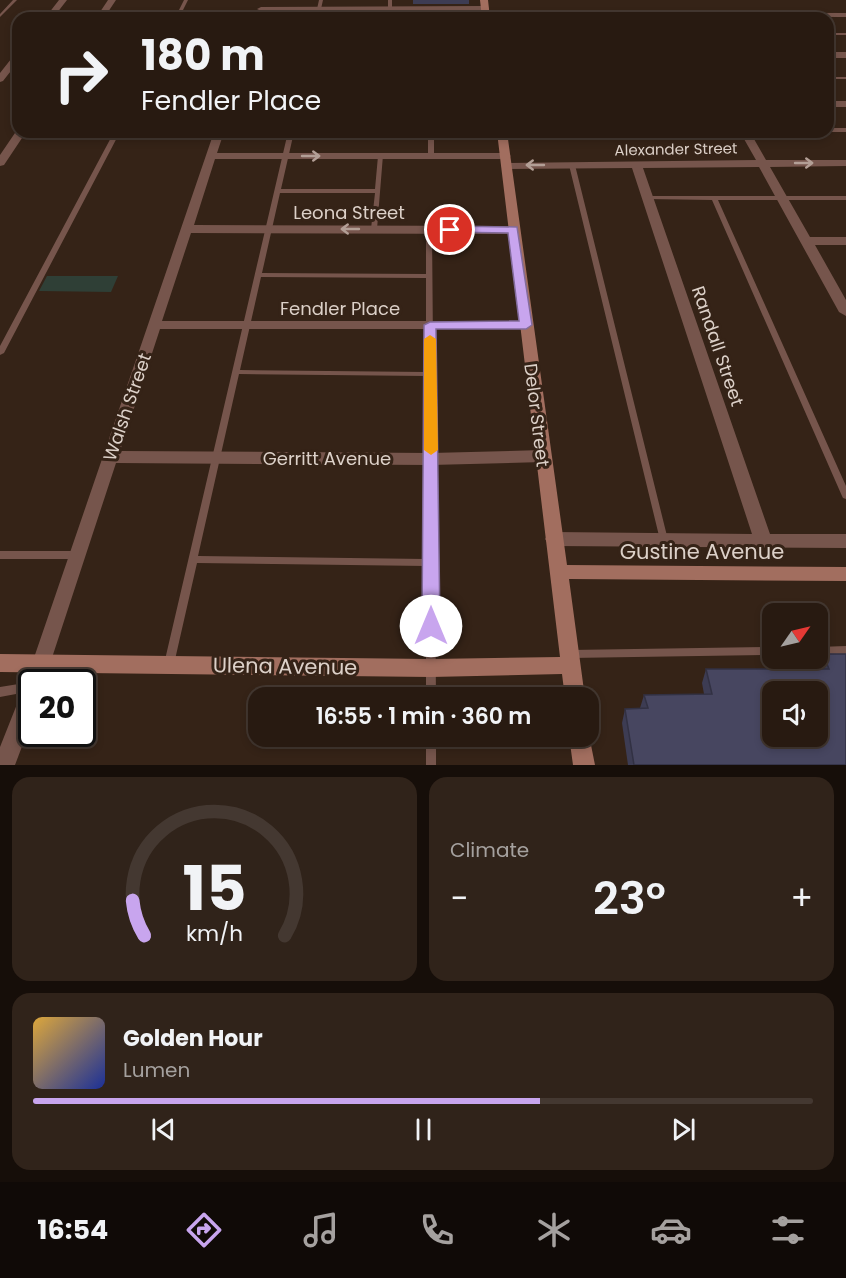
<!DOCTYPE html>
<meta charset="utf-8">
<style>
body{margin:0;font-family:Poppins,sans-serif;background:#30231a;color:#f1f3f6;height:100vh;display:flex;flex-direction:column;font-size:22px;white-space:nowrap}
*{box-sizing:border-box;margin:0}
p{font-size:20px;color:#a5a19f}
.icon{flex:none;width:33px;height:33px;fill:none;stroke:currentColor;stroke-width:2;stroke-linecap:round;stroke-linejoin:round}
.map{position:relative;height:765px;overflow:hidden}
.sheet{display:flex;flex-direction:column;gap:12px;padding:12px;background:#160e09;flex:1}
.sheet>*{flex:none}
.top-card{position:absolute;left:12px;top:12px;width:822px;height:126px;border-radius:18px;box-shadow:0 3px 9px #0003,0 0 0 2px #443831;background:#281a11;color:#f1f3f6;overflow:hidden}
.needle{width:39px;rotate:56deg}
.controls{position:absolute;left:762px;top:603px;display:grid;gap:12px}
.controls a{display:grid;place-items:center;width:66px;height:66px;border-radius:12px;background:#281a11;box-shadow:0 3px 9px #0003,0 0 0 2px #443831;font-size:30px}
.speed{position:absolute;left:18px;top:669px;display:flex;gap:12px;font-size:30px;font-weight:700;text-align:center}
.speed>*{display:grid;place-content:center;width:78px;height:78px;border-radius:50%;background:#281a11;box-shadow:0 3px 9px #0003,0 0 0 2px #443831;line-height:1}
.speed .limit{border:3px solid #111;border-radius:9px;background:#fff;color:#111}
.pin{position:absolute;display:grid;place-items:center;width:51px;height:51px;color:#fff;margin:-26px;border:3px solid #fff;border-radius:50%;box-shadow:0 2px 6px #0007}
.me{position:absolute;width:66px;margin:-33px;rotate:0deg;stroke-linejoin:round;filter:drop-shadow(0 0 4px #0008)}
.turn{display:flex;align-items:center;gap:21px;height:126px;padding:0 30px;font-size:27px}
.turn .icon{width:78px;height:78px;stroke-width:2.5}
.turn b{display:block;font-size:42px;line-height:51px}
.big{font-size:45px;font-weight:600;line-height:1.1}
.sheet .card{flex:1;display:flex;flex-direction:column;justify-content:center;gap:9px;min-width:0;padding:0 21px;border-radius:18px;background:#30231a}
.sheet .dial{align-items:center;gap:0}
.dial svg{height:156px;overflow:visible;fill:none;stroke:#443831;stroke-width:7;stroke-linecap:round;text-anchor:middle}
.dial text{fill:#f1f3f6;stroke:none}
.song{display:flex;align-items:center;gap:18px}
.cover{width:72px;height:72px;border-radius:9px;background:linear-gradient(135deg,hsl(40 70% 55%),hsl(230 70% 35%))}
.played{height:6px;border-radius:3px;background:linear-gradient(90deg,#c8a5ee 65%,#443831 65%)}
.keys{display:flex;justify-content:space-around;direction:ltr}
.heat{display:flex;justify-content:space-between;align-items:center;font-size:33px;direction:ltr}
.sheet .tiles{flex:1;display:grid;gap:12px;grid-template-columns:1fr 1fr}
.card:last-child{grid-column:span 2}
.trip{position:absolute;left:248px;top:687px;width:351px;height:60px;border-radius:18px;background:#281a11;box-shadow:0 3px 9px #0003,0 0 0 2px #443831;font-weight:600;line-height:60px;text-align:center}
.tabs{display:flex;height:96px;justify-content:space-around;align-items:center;background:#100a07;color:#a5a19f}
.tabs .icon{width:42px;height:42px}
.tabs .on{color:#c8a5ee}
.tabs b{font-size:27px;color:#f1f3f6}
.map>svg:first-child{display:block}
.green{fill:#2f3f36}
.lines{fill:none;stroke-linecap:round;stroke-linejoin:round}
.lane{fill:#76554c;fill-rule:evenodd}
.street{fill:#76554c;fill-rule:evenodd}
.secondary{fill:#a26e5f;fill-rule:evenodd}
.wall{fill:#3d3c53}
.building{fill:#474660;stroke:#323143;stroke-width:1.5;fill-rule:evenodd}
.oneway{stroke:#b39f96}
.route{fill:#c8a5ee;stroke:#826b9b;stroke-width:1.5}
.slow{fill:#f59e0b}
.labels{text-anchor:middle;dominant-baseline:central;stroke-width:6;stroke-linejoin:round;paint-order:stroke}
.far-street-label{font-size:15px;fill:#dcd0c8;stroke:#352317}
.street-label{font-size:18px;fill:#dcd0c8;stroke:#352317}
.near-street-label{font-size:21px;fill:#dcd0c8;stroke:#352317}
</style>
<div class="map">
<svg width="846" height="765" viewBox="0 0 846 765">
<rect width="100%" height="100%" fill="#352317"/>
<path class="green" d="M47,276H118L111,292L39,291Z"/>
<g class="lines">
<path class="lane" d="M13,0H17L0,17V14Z
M184,0H188L179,18H175Z
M319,0H323L319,18H315Z
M388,0H392V18H388Z
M828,33H846V35H828Z
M828,77H846V79H828Z
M828,128H846V132H828Z
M114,132H120L4,353L0,355V346Z
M288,132H294L281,189H375L378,156L383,155L377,229L374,231L371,229L375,193H280L262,273L426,274V229L429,227L432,229L436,698H426V566L197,563L174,664L173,667L169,668L165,667L164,664ZM261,277L426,278V372L240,370ZM239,374L426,376V559L198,556Z
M428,132H434V156L431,158L428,156Z
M572,163L575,165L668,540L667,542L664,543L661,542L660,540L569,165Z
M648,196H846V200H718L846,486V499L843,498L842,496L712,200L646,199L645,198Z
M0,551H77L80,553L82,555L80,557L77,559H0Z
M846,646V654L818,655V647Z
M772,647V655L570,658L566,657L565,654L566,651L570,650Z
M31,682L32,691L0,697V687Z
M426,736H436V765H426Z"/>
<path class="street" d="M59,0H67L53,18H45Z
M108,0H116L104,18H96Z
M485,6L489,8L488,10L261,11L257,9L261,7Z
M485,12L846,13V17L482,16L481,14Z
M828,52H846V58H828Z
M18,53V62L3,81L0,82V73L15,54Z
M828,101H846V107H828Z
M17,130L18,132H26L4,165L0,166V155Z
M214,132H224L217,153H506L511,156L506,159H215L194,225L514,226L520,230L514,234L191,233L162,321H526L533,325L526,329H160L120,451L431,453L543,450L549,452L551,456L549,460L543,462L431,465L116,463L44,682H32V720L15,765H0V747L25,684Z
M740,132H750L766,160H846V166L770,167L810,237H846V245H815L846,300V316L839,312L759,167L643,168L770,534H846V548L554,546L548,544L545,539L548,534L554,532L752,534L632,168L507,169L501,166L507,163L756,160Z"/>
<path class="secondary" d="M480,0H488L490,18H482Z
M497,132H507L567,565L846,567V581L569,579L585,698H565L562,674L431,677L0,672V654L431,659L560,657Z
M588,730L595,765H573L569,736H588Z"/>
</g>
<path class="wall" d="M413,0H469V4H413Z
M823,654H846V765H628L622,723L625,709L640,708L644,695L704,694L702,683L706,669H817Z"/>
<path class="building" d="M823,654H846V765H634L625,709L648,708L644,695L712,694L706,669H829ZM772,692H818V736H772Z"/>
<defs><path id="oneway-shaft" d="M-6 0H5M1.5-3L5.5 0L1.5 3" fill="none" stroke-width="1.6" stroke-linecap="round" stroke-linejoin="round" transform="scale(1.5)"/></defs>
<g class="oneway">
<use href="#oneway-shaft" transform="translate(311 156)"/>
<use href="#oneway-shaft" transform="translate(804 163)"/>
<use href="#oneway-shaft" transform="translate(535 165) rotate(180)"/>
<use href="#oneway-shaft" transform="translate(350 229) rotate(180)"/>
</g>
<path class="route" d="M450,226L517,227L532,325L526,329H436L440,626L437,631L431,633L425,631L422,626L424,325L430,322L519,321L508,233L446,232V227Z"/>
<path class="slow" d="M430,335L436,339L438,450L431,455L424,450V339Z"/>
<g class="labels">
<g class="far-street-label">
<text transform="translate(676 149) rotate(-1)">Alexander Street</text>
</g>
<g class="street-label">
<text x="349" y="212">Leona Street</text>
<text x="340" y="308">Fendler Place</text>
<text transform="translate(718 346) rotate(71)">Randall Street</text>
<text transform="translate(127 407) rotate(-71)">Walsh Street</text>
<text transform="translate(537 415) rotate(83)">Delor Street</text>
<text x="327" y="458">Gerritt Avenue</text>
</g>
<g class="near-street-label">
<text x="702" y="551">Gustine Avenue</text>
<text transform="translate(285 666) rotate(1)">Ulena Avenue</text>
</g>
</g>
</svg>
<div class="controls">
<a><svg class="needle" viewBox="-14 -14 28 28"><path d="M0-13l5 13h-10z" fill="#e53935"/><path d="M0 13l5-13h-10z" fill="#a5a19f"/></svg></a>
<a><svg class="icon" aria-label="sound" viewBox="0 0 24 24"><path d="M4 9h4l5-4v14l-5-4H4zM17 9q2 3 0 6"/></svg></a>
</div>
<div class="speed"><div class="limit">20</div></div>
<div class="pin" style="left:450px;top:230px;background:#d93025"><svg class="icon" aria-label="arrive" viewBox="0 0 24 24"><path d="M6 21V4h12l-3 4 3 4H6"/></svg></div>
<svg class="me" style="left:431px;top:626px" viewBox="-20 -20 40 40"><circle r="19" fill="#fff"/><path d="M0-13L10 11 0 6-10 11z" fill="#c8a5ee"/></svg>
<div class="trip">16:55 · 1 min · 360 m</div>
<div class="top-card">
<div class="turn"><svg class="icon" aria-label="right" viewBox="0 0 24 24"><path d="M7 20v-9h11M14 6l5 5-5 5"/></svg><div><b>180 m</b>Fendler Place</div></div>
</div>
</div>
<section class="sheet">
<div class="tiles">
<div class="card dial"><svg viewBox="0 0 100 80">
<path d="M14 69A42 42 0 1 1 86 69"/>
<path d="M14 69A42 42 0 0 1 8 51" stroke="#c8a5ee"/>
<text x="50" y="56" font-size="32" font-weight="700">15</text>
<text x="50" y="72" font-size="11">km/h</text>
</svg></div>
<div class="card"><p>Climate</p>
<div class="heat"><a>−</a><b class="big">23°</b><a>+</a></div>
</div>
<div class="card">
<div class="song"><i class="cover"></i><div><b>Golden Hour</b><p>Lumen</p></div></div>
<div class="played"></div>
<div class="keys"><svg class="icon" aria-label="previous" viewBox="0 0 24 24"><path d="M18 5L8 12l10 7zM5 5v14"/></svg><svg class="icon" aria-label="pause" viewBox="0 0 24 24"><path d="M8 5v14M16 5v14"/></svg><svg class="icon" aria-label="next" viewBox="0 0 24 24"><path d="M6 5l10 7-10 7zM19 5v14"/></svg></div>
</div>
</div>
</section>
<nav class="tabs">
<b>16:54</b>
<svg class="icon on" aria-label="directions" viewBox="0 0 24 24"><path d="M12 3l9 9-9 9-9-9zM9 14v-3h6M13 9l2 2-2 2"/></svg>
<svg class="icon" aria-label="music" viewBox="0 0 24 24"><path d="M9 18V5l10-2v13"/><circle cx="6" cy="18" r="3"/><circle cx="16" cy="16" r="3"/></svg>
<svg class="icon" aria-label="phone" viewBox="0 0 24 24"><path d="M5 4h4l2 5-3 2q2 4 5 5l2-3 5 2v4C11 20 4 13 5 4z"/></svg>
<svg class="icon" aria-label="climate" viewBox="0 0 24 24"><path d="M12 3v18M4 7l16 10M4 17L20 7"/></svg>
<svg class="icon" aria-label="car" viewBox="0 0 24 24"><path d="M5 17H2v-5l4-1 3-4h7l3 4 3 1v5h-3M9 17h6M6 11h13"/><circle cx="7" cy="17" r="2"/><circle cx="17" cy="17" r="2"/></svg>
<svg class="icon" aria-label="filters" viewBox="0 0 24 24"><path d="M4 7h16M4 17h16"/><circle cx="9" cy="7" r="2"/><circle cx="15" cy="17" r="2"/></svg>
</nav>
